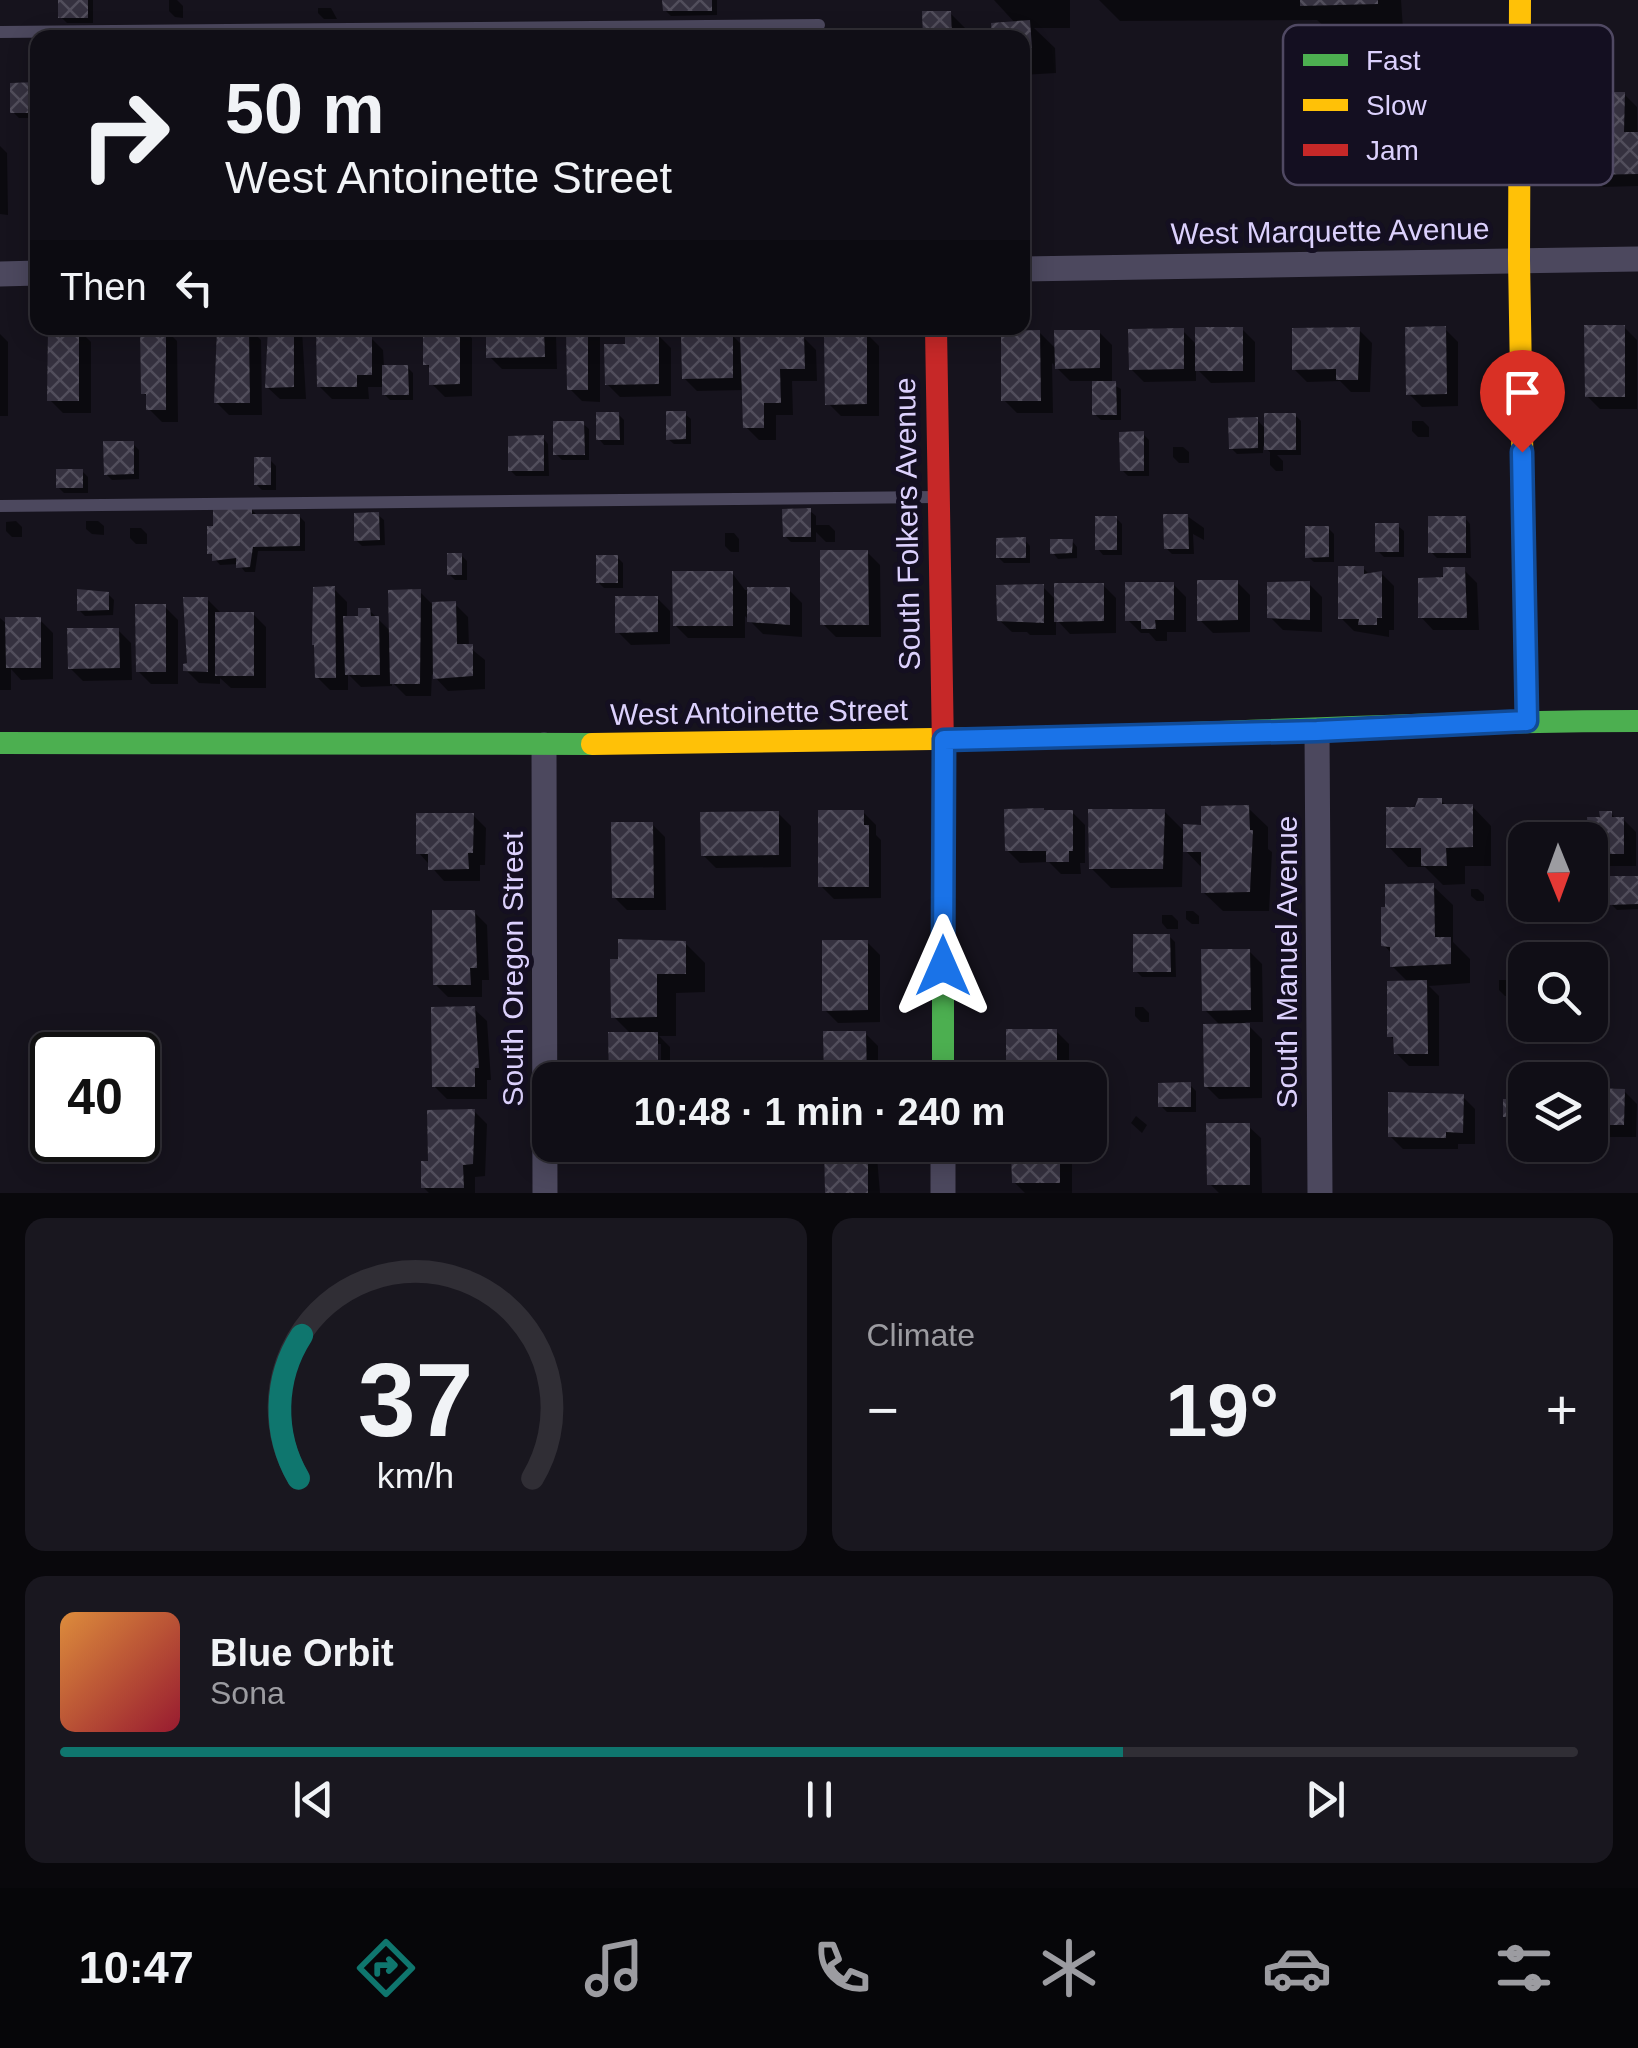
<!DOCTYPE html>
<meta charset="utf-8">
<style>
body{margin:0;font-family:Helvetica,sans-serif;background:#19171f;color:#f1f3f6;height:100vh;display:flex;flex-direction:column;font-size:38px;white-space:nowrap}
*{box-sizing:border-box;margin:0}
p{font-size:32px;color:#9c9ca1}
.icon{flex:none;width:55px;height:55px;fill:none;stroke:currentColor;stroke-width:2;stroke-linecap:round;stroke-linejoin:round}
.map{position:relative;height:1193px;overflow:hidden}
.sheet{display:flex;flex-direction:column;gap:25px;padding:25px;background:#09080c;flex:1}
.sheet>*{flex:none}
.top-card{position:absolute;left:30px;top:30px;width:1000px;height:305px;border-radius:20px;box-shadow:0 5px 25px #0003,0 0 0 2px #302e35;background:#100e16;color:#f1f3f6;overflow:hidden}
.needle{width:65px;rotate:179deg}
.fabs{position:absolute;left:1508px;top:822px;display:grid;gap:20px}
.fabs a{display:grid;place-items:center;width:100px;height:100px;border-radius:20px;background:#100e16;box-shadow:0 5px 25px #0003,0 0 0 2px #302e35;font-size:50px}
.speed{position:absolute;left:30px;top:1032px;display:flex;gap:20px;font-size:50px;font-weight:700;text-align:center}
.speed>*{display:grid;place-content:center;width:130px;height:130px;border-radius:50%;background:#100e16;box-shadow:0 5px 25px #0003,0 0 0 2px #302e35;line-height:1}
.speed .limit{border:5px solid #111;border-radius:15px;background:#fff;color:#111}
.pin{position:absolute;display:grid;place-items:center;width:85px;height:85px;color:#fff;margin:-102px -42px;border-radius:50% 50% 50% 0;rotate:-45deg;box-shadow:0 0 10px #0007}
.pin .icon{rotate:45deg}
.me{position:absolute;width:110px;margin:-55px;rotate:0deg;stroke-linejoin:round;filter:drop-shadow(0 0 8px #0008)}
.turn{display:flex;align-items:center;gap:35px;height:210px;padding:0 30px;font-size:45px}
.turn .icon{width:130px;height:130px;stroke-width:2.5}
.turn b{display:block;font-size:70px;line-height:85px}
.then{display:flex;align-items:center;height:95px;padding:0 30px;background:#0003;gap:20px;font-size:38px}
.big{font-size:75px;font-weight:700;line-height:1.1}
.sheet .widget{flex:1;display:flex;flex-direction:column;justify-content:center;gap:15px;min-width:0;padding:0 35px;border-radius:20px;background:#19171f}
.sheet .dial{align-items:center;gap:0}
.dial svg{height:260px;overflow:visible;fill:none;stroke:#302e35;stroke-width:7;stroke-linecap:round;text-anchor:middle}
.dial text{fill:#f1f3f6;stroke:none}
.song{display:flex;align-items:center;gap:30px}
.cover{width:120px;height:120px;border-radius:15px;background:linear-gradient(135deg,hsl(30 70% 55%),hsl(350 70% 35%))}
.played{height:10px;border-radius:5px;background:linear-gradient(90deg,#0f766e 70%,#302e35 70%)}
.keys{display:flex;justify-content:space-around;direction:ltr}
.heat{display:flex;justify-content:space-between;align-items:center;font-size:55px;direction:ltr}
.sheet .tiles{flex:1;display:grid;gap:25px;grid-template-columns:1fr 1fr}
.widget:last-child{grid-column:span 2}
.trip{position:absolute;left:532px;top:1062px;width:575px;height:100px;border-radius:20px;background:#100e16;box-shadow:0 5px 25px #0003,0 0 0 2px #302e35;font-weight:700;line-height:100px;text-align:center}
.tabs{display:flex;height:160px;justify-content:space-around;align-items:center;background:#060609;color:#9c9ca1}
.tabs .icon{width:70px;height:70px}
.tabs .current{color:#0f766e}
.tabs b{font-size:45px;color:#f1f3f6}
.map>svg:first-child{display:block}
.shadow{fill:#0007}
.building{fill:url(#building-cross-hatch)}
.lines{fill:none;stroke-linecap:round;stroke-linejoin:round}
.lane{stroke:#4c485e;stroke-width:12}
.street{stroke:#4c485e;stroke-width:25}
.fast{stroke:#4caf50;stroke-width:22}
.slow{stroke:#ffc107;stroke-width:22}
.jam{stroke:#c62828;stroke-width:22}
.route-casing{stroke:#114b97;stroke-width:25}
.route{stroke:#1a73e8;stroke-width:18}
.labels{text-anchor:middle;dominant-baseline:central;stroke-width:10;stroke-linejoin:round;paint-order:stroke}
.street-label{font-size:30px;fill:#dcd1fd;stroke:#140f21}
.key{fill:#140f21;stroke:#504963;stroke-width:2.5}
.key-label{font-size:28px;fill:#dcd1fd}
</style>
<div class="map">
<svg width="1638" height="1193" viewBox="0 0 1638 1193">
<defs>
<pattern id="building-cross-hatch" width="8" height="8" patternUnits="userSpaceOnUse" patternTransform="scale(2.5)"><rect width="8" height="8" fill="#35313f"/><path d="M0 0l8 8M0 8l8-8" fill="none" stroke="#524e5c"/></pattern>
</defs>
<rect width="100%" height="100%" fill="#16131d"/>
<path class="shadow" d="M61,0H93V23H67L61,17Z
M169,0H177L183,6V18L175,17L169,11Z
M665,0H717V15L671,16L665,10Z
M994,0H1070V28H1034L1055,48L1056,73L1022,75V38L1016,24Z
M1099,0H1401L1403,29L1329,31L1317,20L1120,21Z
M318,8H331L337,19H324L318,13Z
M950,13L975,38H925Z
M38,85V118H19L13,112Z
M1624,94L1637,107L1638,186L1603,187L1590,174L1601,126L1591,115Z
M0,146L7,153L8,215L0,214Z
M1624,327L1637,340V409H1600L1587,396Z
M164,328L177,341L178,422H162L149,409V398L143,393Z
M249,328L261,340L262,415H229L216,402L220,330Z
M270,328L302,330L306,399H280L267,387Z
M426,328H461L472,338V396L445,397L432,384V370L426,364Z
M488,328H547L556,336L557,369H502L489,356Z
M569,328H590L600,337V402L582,401L569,388Z
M78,329L91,342V413H63L50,400Z
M1242,329L1255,342V382L1211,383L1196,368V381L1144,382L1131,369L1183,331L1198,346Z
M1445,329L1458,342V406L1422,407L1409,394Z
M1359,330L1372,343L1370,392H1351L1340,381L1307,382L1294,369Z
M356,331L361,337H370L383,350L384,367H407L413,373V400H390L384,394V387H368L369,399H332L319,386Z
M1039,332L1057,350L1099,332L1112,345V384L1121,389V420H1101L1095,414L1094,381H1070L1052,363L1053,413H1017L1004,400Z
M866,333L879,346V416H841L828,403Z
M0,334L8,342V416H0Z
M658,335L671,348V396L620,397L607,384L628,346Z
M732,335L743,346L803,337L816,350L817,381H792L793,415H776V440H759L746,427L745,390L697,391L684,378Z
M618,414L624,420V445H604L599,439Z
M685,414L691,419V444H674L668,439Z
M1295,415L1301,421V455H1277L1283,461V471H1276L1270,465V452L1263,446V453L1237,454L1231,448L1257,420L1266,429Z
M1412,421H1423L1429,427V437H1418L1412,431Z
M583,424L589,429V460H562L556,454Z
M1143,434L1149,440V476H1128L1122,470Z
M543,438L548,444L549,476H516L510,470Z
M133,444L139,450V479L112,480L106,474Z
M1173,447H1183L1189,452V463H1179L1173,457Z
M270,460L276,466V490H262L256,484Z
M82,471L88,477V493H64L58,487Z
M251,509L257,515L299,516L305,522V551H258L255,572H245L239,564L220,565L210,553Z
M810,511L816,516V525H829L835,531V542H826L816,532V542H791L785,536Z
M378,515L384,520L385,545L362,546L356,540Z
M1187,516L1204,528V540L1193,534L1194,554H1172L1166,548Z
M1116,518L1122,524V555H1103L1098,549Z
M1465,518L1470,524L1471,558H1437L1431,552Z
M16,521L22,527V537H12L6,531V522Z
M86,521H98L104,526V535L92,534L86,529Z
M1398,526L1404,531V557H1384L1378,551Z
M130,528H141L147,534V544H136L130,538Z
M1328,528L1334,534V562H1314L1308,557Z
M725,533H734L739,539V552H731L725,546Z
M1025,540L1030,546V563H1004L998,557Z
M1072,541L1077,547V558L1058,559L1053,553Z
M867,552L880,565L881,637H836L823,624Z
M461,555L467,561V580H455L449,574Z
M617,557L623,563V588H604L598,582Z
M1363,568L1370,575L1381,573L1394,586V630H1389V637L1354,631L1341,618Z
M1464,570L1477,583L1479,630H1433L1421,617L1446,580Z
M732,573L745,590H789L802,603V637L763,634L745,616V638H688L675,625Z
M1237,582L1250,595V632L1213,633L1200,620Z
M1173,584L1186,597V632H1167V641H1156L1149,633H1141L1128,620Z
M1309,584L1322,597V632L1283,630L1270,617Z
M1103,585L1116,598V633L1070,634L1056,619V635H1030L1027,632H1012L999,620L1043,587L1057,601Z
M334,589L347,602V619H360L369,610L391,632L420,592L432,604H455L468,617L469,647L485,660V689L448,691L432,674L431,696H406L392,682V686L361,687L348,674V690H330L317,677Z
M108,594L114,600L113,615L85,616L79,610Z
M657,598L670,611V644L631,645L618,632Z
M207,599L220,612L253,614L266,627V688H231L220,678V684L199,683L186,670L190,666Z
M165,607L178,620V684H151L138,671Z
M0,618L8,625L40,620L53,633V679L21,680L11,669V690H0Z
M118,630L131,643L132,680L83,681L70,668Z
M1440,800L1447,806H1472L1491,826V866H1465V884L1443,885L1425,867H1408L1389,847L1417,810Z
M1248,808L1268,827V849L1272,852L1269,911H1223L1203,892V869L1183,848L1182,887L1111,888L1091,868L1164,811L1186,833Z
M863,812L876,825V835L881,840V898L834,899L821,886Z
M1072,812L1085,825V863H1080L1081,874H1061L1049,862L1020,863L1007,850Z
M778,813L791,826V867L716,868L703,855Z
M1611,813L1616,819H1623L1636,832V866H1603L1590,853L1602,820Z
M473,815L486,828L485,865H480V881H444L419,853Z
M652,824L665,837L666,910H627L614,897Z
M1638,878V909L1617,910L1611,904Z
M1433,886L1453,905V942L1470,959V983L1429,986L1439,996V1066H1409L1396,1053V1042L1390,1036L1409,983L1392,966V954L1384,945Z
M1471,889H1478L1484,895V901H1477L1471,896Z
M1186,911H1193L1199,916V924H1192L1186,919Z
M474,912L487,925L489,980H482V997H448L435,984Z
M1162,915H1172L1178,921V929H1167L1162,923Z
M1169,936L1175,942L1176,977H1142L1136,971Z
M867,942L880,955V1022L838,1023L825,1010Z
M685,943L705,963V992L676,993V1036H659L670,1047V1080H661V1044H656V1080H613L631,1034L613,1016Z
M1249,951L1262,964L1263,1022H1245L1262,1039V1098L1219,1099L1206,1086L1221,1026L1205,1010Z
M1499,980H1511L1516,986L1517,996H1505L1499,990Z
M1135,1007H1143L1149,1013V1022H1141L1135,1016Z
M474,1009L487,1021L491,1080H487V1099H447L434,1086Z
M1056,1031L1069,1044V1080H1008Z
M865,1033L878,1046V1080H826Z
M1190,1085L1196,1091V1112H1167L1161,1106Z
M1590,1091H1624L1637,1104L1636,1137H1602L1590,1125Z
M1462,1096L1475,1109V1144H1458V1149H1403L1390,1136Z
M1517,1102L1522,1108V1122L1511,1121L1506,1116Z
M474,1111L487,1124L485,1176L475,1177V1193H429L423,1187L430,1163Z
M1136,1116L1147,1125L1142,1133L1131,1123Z
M1248,1126L1261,1138L1262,1193H1219L1210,1184Z
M827,1145H876L880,1193H827Z
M1007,1145H1072V1193H1025L1014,1182V1158L1007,1151Z"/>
<path class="building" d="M58,0H88V18H58Z
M662,0H712V11H663Z
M1300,0H1378V4L1300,6Z
M922,11H951L952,38H923Z
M1030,20L1032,48L1022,49V38H992L991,23Z
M38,82V113H10V83Z
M1588,92H1625L1624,132H1638V174L1588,175V132H1599V116H1588Z
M1584,325H1625V397H1585Z
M1446,326L1447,394L1406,395L1405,327Z
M1195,327H1243V371H1195Z
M1360,327L1358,380H1336V369L1292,370V328Z
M48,328H79V401H47Z
M140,328H166V410H146V394H141Z
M217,328H249L250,403H214Z
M268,328H294V387L265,388Z
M423,328H460V384L429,385V365H423Z
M486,328H544L545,357L486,358Z
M566,328H588V390H567Z
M1184,328V369L1129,370L1128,329Z
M357,329V335L372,334V375H357V387H317L316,330Z
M1040,330L1041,401H1001V331Z
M1054,330H1100V368L1055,369Z
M824,331H867V404L825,405Z
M733,332V378L682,379L681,333Z
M757,332L804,334L805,369H780L781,403H764V428H743L740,335H757Z
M625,333H659V384L605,385L604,344H625Z
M382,365H408L409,395H382Z
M1092,381H1116L1117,415H1092Z
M666,411H686V439L666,440Z
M596,412H619L620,440H596Z
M1264,413H1296V450H1264Z
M1258,417V448L1229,449L1228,418Z
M553,421H584L585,455H553Z
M1144,431V471H1120L1119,432Z
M544,435V471H508V436Z
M103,441H134V474L104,475Z
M254,457H271V485H254Z
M56,469H83V488H56Z
M213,507H252V514H300V546L253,547L250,567L236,568V558L212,561V554H207V526H213Z
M811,508V537H783L782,509Z
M379,512L380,540L354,541V513Z
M1163,514H1188L1189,549H1164Z
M1095,516H1117V550H1095Z
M1428,516H1466V553H1428Z
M1375,523H1399V552H1375Z
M1305,526H1329V557L1305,558Z
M1026,537V558H996V538Z
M1050,539H1073L1072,553L1050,554Z
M820,550H868L869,625H820Z
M447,553H462V575H447Z
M596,555H618V583H596Z
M1338,566H1364V574L1382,571V618H1377V625H1358L1359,619H1338Z
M1443,567H1465L1467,618H1418V578L1443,577Z
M672,571H733V626H673Z
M1197,580H1238V620L1197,621Z
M1310,581V620L1267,618V582Z
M1125,582H1174V620H1155L1156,629H1141V621H1125Z
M1054,583H1104V621L1054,622Z
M1044,584V623L997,621L996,585Z
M335,586L336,678H315L314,645H312L313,587Z
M747,587H790V625L747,622Z
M77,589L109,592V610L77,611Z
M421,589L420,684H390L388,590Z
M615,596H658V632L615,633Z
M183,597H208V672L183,671V664L187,663Z
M456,601L457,644H473V676L433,679L432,602Z
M135,604H166V672H136Z
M358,608H370L371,616H379L380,675H345L343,616H358Z
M215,612H254V676H215Z
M5,617H41V668H6Z
M67,628H119L120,668L68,669Z
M1418,798H1442V804H1473V847L1446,848L1447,866H1421V848H1386V807H1415Z
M1249,805L1250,830H1253L1250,892L1201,893V852H1183V824L1201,825V806Z
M1044,808V810H1073V851H1069V862H1046V851H1005L1004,809Z
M1088,809H1165L1163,869H1089Z
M818,810H864V825H869V887H818Z
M779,811V855L701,856L700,812Z
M1599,811H1612V817H1624V854H1590L1587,817H1600Z
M416,813H474L473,853H468L469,869L428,870V854H416Z
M611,822H653L654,898H612Z
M1609,876H1638V904L1609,905Z
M1434,883L1435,937H1451V964L1390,967V947L1381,946V907H1385V884Z
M432,910H475L477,968H470L471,985H433Z
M1133,934H1170L1171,972H1133Z
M618,939L686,941V974H657V1017L611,1018L610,959H618Z
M822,940H868V1010L822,1011Z
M1201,949H1250L1251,1010L1202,1011Z
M1427,980L1428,1054H1394L1393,1037H1387V981Z
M475,1006L479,1068H475V1087H432L431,1007Z
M1250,1023V1087H1204L1203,1024Z
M1006,1029H1057V1080H1006Z
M823,1031H866L867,1080H824Z
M608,1032H658V1080H609Z
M1191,1082V1107H1158V1083Z
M1590,1088L1625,1089L1624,1125H1590Z
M1388,1092L1464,1094L1463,1133L1446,1132V1138L1388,1137Z
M1503,1099H1518V1117H1503Z
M475,1109L473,1164L463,1165L464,1188H421V1161H428L427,1110Z
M1206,1123H1250V1185H1207Z
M824,1145H868V1193H825Z
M1004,1145H1060V1183H1012L1011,1151L1004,1152Z"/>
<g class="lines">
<path class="lane" d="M0,32L819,25
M0,506L937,497"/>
<path class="street" d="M1022,269L1638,259
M0,274L38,273
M1317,731L1320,1193
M544,745L545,1193
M943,1193V1145"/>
<path class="fast" d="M1064,737C1256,732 1447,721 1638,721
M0,743L592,744
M943,748V1080"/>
<path class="slow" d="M1520,0L1519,260L1527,721
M592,744L1064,737"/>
<path class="jam" d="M936,328L943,748"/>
</g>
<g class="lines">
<defs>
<path id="route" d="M943,966L944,740L1317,731L1527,721L1522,452"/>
</defs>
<use href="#route" class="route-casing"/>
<use href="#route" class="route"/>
</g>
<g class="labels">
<g class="street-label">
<text transform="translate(1330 231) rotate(-1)">West Marquette Avenue</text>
<text transform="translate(907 524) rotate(-91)">South Folkers Avenue</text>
<text transform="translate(759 712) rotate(-1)">West Antoinette Street</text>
<text transform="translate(1286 962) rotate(-90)">South Manuel Avenue</text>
<text transform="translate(512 969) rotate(-90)">South Oregon Street</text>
</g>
</g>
<rect x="1283" y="25" width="330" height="160" rx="15" class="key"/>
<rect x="1303" y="54" width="45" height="12" fill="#4caf50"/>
<rect x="1303" y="99" width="45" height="12" fill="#ffc107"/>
<rect x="1303" y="144" width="45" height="12" fill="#c62828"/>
<g class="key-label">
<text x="1366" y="70">Fast</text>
<text x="1366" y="115">Slow</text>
<text x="1366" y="160">Jam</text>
</g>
</svg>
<div class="fabs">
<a><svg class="needle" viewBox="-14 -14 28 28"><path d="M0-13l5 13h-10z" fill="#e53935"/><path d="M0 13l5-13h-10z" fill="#9c9ca1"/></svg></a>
<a><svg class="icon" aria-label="search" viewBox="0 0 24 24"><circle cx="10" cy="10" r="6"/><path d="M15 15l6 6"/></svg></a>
<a><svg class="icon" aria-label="layers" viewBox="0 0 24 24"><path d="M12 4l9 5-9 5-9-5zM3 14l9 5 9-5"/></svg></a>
</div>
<div class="speed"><div class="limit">40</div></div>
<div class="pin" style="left:1522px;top:452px;background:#d93025"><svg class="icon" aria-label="arrive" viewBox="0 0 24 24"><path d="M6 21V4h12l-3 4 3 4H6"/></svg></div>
<svg class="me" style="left:943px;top:966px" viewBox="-20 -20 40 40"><path d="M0-17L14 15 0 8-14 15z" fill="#1a73e8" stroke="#fff" stroke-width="4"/></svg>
<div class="trip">10:48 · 1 min · 240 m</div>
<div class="top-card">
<div class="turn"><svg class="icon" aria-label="right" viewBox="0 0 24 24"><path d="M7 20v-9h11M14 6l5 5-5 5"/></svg><div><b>50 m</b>West Antoinette Street</div></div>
<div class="then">Then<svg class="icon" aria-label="left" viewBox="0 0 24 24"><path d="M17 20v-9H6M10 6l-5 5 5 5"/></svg></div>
</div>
</div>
<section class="sheet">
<div class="tiles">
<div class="widget dial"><svg viewBox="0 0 100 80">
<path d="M14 69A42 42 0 1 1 86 69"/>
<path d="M14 69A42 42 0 0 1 15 25" stroke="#0f766e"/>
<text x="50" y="56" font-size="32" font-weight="700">37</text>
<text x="50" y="72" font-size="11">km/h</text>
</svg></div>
<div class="widget"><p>Climate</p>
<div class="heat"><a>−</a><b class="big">19°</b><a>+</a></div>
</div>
<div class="widget">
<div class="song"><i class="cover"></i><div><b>Blue Orbit</b><p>Sona</p></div></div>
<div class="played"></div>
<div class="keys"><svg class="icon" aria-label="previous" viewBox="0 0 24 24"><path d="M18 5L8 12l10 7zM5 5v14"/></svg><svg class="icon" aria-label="pause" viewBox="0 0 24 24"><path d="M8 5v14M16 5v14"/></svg><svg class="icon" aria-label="next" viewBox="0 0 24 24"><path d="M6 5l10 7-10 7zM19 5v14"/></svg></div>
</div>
</div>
</section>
<nav class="tabs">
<b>10:47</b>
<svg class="icon current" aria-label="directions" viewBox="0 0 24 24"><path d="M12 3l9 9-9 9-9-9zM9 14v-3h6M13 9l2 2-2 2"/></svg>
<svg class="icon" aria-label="music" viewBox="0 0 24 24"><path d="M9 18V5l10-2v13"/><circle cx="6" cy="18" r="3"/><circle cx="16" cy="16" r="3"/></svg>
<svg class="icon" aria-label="phone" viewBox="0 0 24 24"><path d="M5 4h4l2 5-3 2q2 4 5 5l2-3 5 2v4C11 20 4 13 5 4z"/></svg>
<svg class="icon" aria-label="climate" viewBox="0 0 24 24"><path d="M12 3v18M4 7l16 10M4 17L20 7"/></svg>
<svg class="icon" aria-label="car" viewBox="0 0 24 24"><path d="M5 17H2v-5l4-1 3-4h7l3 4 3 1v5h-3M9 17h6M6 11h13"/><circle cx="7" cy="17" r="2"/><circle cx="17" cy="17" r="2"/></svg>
<svg class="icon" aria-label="filters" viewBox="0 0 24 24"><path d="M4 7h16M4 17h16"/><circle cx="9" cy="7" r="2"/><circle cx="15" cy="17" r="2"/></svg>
</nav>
